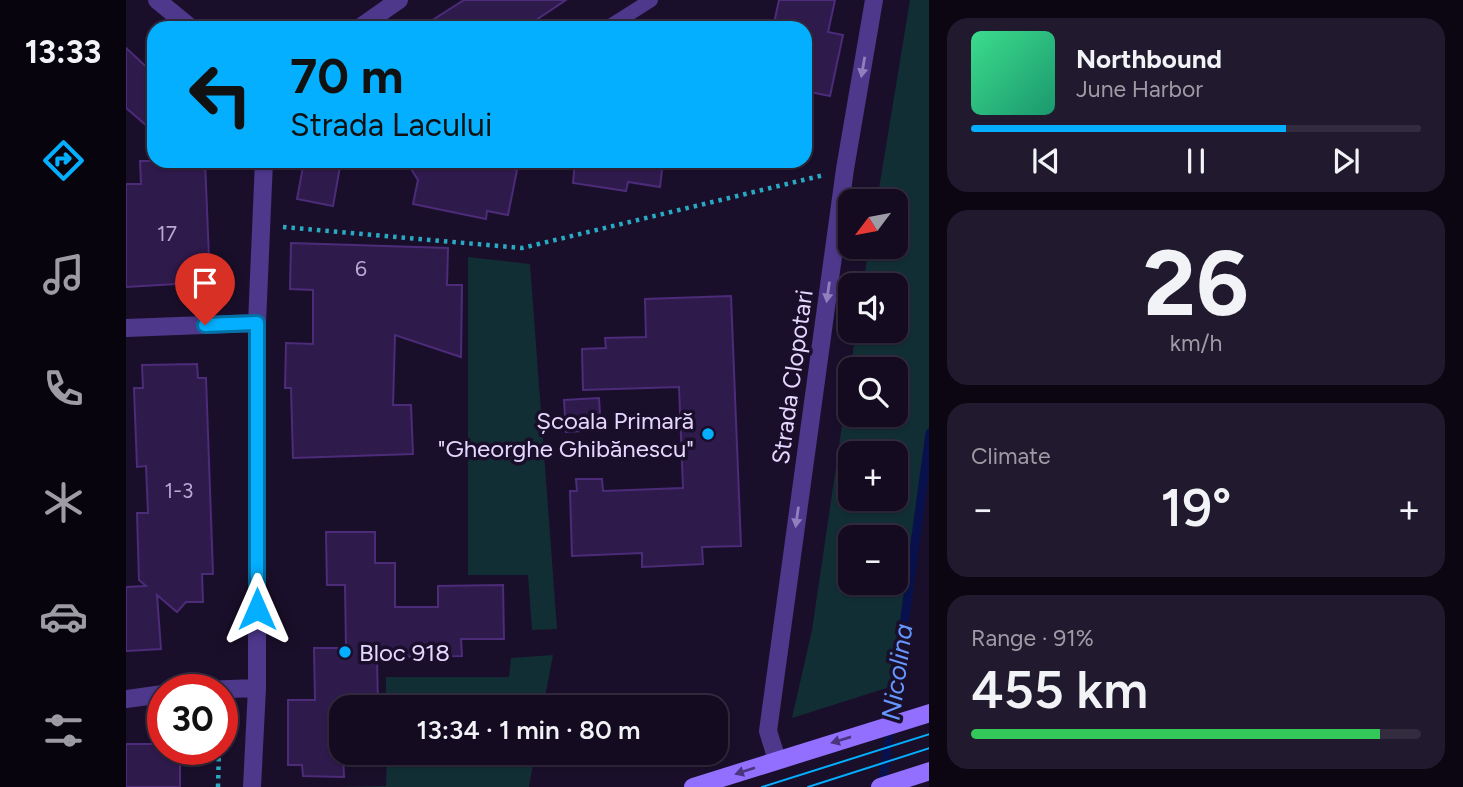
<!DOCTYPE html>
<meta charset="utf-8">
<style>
body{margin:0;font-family:Figtree,sans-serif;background:#21192d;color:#f1f3f6;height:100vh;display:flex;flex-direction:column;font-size:26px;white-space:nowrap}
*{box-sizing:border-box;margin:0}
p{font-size:23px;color:#9d9ba5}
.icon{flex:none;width:38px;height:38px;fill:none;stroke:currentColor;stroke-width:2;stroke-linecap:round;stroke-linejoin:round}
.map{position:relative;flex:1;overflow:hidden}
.side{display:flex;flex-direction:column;gap:18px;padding:18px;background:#0b0612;width:534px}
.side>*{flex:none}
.banner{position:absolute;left:21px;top:21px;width:665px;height:147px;border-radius:21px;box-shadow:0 2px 5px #0004,0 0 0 2px #332b3e;background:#04afff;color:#111;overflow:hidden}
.needle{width:46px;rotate:238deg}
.fabs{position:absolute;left:712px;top:189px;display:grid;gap:14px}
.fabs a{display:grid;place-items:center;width:70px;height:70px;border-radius:14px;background:#140b20;box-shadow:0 2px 5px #0004,0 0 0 2px #332b3e;font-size:35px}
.speed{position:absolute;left:21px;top:674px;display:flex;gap:14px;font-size:35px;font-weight:700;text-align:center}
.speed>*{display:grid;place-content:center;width:91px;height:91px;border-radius:50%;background:#140b20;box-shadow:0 2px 5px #0004,0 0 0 2px #332b3e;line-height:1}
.speed .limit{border:10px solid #d22;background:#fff;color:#111}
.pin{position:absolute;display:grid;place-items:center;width:60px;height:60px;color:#fff;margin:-72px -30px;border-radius:50% 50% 50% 0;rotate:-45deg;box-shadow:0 0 7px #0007}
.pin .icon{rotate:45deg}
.me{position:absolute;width:77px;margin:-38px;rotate:0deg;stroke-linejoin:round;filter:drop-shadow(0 0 5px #0008)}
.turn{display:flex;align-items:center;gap:24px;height:147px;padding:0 28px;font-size:32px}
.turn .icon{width:91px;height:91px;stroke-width:2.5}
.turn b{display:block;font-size:49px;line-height:60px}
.big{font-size:52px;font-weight:600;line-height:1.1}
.side .card{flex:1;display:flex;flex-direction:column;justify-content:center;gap:10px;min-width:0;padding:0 24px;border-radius:21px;background:#21192d}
.side .dial{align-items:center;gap:0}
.dial b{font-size:91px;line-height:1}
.song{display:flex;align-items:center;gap:21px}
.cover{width:84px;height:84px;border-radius:10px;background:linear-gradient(135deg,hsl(150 70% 55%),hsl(160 70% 35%))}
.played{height:7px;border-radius:4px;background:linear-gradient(90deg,#04afff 70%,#332b3e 70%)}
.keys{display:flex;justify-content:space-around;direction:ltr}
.heat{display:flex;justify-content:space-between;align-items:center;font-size:38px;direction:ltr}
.charge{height:10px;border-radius:5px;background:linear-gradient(90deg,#34c759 91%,#332b3e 0)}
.trip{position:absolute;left:203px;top:695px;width:399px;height:70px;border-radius:21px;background:#140b20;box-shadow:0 2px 5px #0004,0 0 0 2px #332b3e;font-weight:600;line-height:70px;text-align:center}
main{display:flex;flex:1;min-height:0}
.dock{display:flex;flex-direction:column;width:126px;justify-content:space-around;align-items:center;background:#08040d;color:#9d9ba5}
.dock .icon{width:49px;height:49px}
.dock .on{color:#04afff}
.dock b{font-size:32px;color:#f1f3f6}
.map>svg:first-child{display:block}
.green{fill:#122e35;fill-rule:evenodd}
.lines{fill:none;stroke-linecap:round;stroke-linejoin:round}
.stream{stroke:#08114b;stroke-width:9}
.building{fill:#2f1a4c;stroke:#4c2b79;stroke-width:2}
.path{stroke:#29aac2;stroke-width:4.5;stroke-dasharray:3.5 5;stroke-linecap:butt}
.service{stroke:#4d388c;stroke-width:14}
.minor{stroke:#4d388c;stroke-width:18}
.secondary{stroke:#936fff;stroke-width:18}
.tram{stroke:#04afff;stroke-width:2}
.oneway{fill:#9180c0}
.oneway2{fill:#4a357f}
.route-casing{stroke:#0372a6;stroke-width:18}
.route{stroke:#04afff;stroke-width:12}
.poi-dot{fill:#04afff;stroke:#1a0f2a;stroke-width:2.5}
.labels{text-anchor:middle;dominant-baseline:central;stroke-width:7;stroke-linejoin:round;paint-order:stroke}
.number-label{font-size:21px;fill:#b8a8d2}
.street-label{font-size:24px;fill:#e5d8ff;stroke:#1a0f2a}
.poi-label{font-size:24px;fill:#e5d8ff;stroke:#1a0f2a;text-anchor:end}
.water-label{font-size:26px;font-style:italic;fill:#6697ff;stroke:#1a0f2a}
</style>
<main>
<nav class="dock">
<b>13:33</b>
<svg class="icon on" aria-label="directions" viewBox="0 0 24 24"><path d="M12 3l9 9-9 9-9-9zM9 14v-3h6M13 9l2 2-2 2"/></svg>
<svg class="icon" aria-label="music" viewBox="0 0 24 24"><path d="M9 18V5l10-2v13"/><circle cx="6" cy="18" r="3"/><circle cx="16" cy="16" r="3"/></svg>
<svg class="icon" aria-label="phone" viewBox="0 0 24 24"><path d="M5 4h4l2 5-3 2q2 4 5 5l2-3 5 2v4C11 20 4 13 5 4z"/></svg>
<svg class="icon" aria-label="climate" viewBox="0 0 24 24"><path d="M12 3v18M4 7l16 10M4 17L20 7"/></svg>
<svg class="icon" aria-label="car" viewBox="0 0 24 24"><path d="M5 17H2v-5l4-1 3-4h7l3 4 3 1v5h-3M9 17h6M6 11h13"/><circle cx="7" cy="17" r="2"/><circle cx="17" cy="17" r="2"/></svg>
<svg class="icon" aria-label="filters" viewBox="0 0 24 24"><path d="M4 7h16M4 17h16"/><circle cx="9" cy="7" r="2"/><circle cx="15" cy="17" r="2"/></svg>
</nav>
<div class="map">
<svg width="804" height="787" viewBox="0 0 804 787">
<rect width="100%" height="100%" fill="#1a0f2a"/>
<path class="green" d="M784,0H804V431L770,685L666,718L686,630L730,331H770V285H737L743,247H770V201H751ZM724,369H770V415H724ZM724,453H770V499H724ZM724,537H770V583H724Z
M342,257L404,264L431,629L406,630L402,575H342Z
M427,655L417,707H260V677H383L385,658Z
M261,753V752L409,753L403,787H210L260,786Z"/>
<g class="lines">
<path class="stream" d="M756,787L804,433"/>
</g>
<path class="building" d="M338,0H440L398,28H294Z
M653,0H709L702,32L717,35L704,96L679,91V28H647Z
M0,48L28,74V132L0,108Z
M14,161H79L84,282L0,287V184H15Z
M178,161H215L207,206L171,199Z
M280,161H371L370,166L391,170L382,215L361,211L360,219L287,204L292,180Z
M449,161H537L534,187L502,182L500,191L447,183Z
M165,243L322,248L321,285H336L335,357L269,335L267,405H285L287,454L167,458L165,388H159L160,343L187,344V290L164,289Z
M605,296L615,546L576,547L577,564L516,567V553L446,556L444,491H451L450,479H476L477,491L557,488L553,387L457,390L456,349L480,348L479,338L520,337L519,299Z
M71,364L72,378H80L87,574H76L77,602H60L51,612L31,595L35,649L0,651V587L20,586L13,580L11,513H22L20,466L11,467L8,388H17L16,365Z
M473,398L475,430L440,432L438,400Z
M200,532H249V563H269V607H312V586L377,585L378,639H335L336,656L251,657L252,707H215L218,777L177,776L176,765H162V700H189L188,648H220L219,585H201Z
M0,744H37V749H54V787H0Z"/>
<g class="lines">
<path class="path" d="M157,227L396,248L698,175
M92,787L93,749"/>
<path class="service" d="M481,28L525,0"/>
<path class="minor" d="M31,0L65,28
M233,28L273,0
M0,328L131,323
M77,690L131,688
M0,699L37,694
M651,760L642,731L719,169L748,0
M126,787L131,688V323L138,161"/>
<path class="secondary" d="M567,787L804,713
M754,787L804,771"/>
<path class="tram" d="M636,787L804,734
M682,787L804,748"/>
</g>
<defs><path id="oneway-solid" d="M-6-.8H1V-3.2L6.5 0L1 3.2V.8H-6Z" transform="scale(1.75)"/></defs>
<g class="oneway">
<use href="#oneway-solid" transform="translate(737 67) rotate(100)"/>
<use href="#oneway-solid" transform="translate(702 292) rotate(98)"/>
<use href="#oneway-solid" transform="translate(671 517) rotate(98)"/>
</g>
<g class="oneway2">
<use href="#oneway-solid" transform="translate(715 740) rotate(163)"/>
<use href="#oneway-solid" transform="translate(619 771) rotate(162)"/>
</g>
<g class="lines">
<defs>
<path id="route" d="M79,325L131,323V609"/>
</defs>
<use href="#route" class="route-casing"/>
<use href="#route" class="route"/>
</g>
<g class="poi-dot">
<circle cx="582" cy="434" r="7"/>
<circle cx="219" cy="652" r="7"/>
</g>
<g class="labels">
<g class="number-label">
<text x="41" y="233">17</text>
<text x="235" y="268">6</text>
<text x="53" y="490">1-3</text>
</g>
<g class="street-label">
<text transform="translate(666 377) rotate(-82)">Strada Clopotari</text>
</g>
<g class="poi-label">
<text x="568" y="420">Școala Primară<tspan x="568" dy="28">"Gheorghe Ghibănescu"</tspan></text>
<text x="233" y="652" text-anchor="start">Bloc 918</text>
</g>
<g class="water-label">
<text transform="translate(771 672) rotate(-82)">Nicolina</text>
</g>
</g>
</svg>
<div class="fabs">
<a><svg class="needle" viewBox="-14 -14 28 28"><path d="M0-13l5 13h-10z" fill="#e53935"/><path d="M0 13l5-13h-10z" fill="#9d9ba5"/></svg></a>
<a><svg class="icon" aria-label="sound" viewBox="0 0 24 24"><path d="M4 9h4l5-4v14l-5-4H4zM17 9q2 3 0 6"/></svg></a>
<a><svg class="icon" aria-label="search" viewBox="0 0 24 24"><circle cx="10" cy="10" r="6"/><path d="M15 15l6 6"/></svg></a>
<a>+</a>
<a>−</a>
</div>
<div class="speed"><div class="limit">30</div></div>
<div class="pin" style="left:79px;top:325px;background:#d93025"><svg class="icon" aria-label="arrive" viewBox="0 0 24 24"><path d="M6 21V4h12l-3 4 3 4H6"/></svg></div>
<svg class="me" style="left:131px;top:609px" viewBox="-20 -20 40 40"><path d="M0-17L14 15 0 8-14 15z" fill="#04afff" stroke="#fff" stroke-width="4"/></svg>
<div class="trip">13:34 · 1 min · 80 m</div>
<div class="banner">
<div class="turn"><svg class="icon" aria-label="left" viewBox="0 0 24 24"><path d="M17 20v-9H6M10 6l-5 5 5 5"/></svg><div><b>70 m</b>Strada Lacului</div></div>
</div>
</div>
<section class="side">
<div class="card">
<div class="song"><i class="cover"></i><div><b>Northbound</b><p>June Harbor</p></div></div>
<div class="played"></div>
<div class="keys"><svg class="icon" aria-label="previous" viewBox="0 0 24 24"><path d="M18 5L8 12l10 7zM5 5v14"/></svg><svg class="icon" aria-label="pause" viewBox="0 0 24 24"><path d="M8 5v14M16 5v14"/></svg><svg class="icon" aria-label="next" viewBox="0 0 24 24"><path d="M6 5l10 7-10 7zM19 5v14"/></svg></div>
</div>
<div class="card dial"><b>26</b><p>km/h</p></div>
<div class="card"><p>Climate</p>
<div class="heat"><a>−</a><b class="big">19°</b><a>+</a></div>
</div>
<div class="card"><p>Range · 91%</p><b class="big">455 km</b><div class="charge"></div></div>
</section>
</main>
